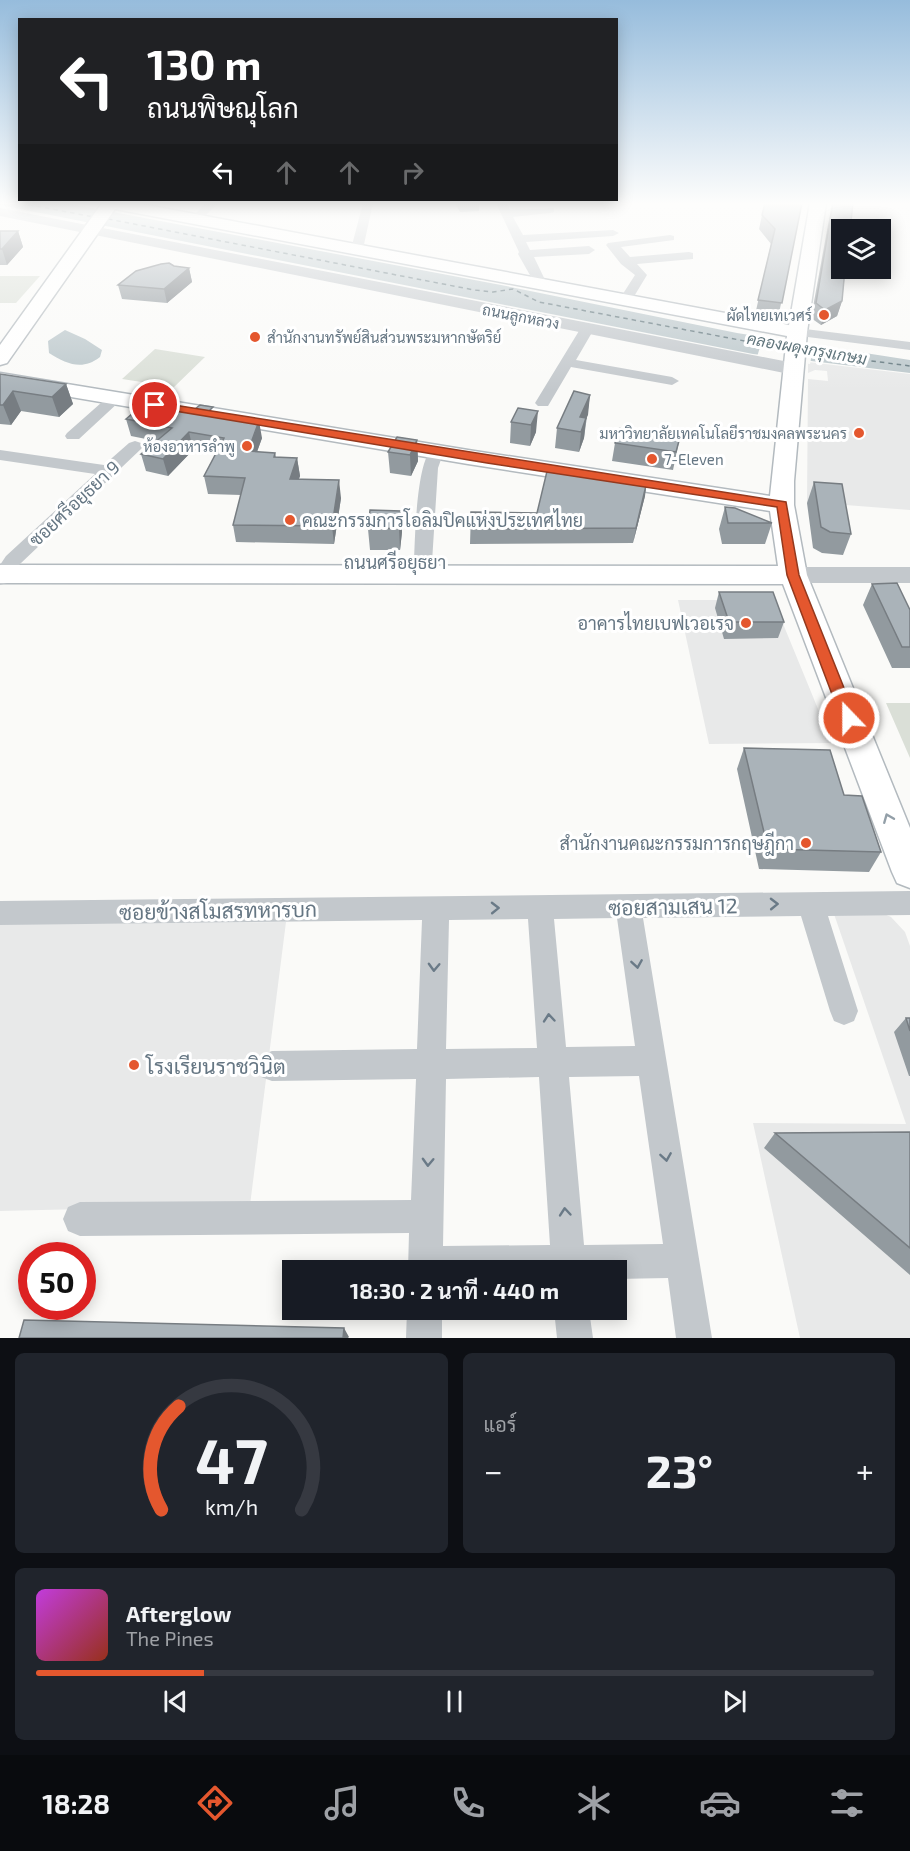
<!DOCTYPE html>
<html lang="th">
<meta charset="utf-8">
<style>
body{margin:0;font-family:"Exo 2",Sarabun,sans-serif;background:#20242c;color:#f1f3f6;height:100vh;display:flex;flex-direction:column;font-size:22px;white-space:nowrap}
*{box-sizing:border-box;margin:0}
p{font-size:20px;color:#9ea1a6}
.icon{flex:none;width:33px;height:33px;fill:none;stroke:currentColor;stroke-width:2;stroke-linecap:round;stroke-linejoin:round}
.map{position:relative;height:1338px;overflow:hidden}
.side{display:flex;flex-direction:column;gap:15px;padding:15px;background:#0d0f14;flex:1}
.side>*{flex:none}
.top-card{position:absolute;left:18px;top:18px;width:600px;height:183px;border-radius:0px;box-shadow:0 3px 15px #0003;background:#202124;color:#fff;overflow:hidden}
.buttons{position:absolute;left:831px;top:219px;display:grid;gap:12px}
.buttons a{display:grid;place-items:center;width:60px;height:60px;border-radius:0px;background:#171b24;box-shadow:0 3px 15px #0003;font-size:30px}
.speed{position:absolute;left:18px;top:1242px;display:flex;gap:12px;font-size:30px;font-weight:700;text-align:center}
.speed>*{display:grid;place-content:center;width:78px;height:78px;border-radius:50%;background:#171b24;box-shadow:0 3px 15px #0003;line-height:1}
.speed .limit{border:9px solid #d22;background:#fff;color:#111}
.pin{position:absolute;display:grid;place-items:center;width:51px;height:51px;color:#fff;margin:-26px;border:3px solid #fff;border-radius:50%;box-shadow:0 2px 6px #0007}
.me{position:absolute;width:66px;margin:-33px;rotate:338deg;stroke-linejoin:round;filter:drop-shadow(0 0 4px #0008)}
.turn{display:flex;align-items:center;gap:21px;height:126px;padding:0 30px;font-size:27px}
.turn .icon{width:78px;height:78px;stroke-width:2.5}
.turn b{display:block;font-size:42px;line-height:51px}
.lanes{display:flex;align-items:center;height:57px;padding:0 30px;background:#0003;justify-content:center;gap:30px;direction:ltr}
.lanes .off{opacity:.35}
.big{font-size:45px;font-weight:700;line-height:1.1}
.side .card{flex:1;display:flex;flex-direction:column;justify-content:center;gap:9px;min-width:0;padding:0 21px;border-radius:9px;background:#20242c}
.side .dial{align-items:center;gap:0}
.dial svg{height:156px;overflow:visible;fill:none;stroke:#363941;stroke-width:7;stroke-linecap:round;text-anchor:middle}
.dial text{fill:#f1f3f6;stroke:none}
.song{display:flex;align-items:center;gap:18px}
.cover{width:72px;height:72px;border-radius:9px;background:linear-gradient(135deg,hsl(290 70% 55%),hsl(10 70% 35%))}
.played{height:6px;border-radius:3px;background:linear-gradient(90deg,#e4572e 20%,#363941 20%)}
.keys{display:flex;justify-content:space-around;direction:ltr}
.heat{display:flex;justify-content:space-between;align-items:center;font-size:33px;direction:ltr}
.side .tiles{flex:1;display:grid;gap:15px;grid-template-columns:1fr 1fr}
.card:last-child{grid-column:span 2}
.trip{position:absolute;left:282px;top:1260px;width:345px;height:60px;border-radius:0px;background:#171b24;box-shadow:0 3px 15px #0003;font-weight:700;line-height:60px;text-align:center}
.tabs{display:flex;height:96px;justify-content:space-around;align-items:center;background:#090b0e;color:#9ea1a6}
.tabs .icon{width:42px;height:42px}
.tabs .on{color:#e4572e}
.tabs b{font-size:27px;color:#f1f3f6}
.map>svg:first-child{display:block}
.built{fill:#e8e9e9}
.green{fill:#dadfd7}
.water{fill:#bbc7cb}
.pier{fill:#fafaf8}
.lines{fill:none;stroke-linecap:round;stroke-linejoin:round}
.ferry{stroke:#60757c;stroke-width:1.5;stroke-dasharray:4.5 4;stroke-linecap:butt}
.secondary-casing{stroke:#b3babf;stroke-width:3}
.minor{fill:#c3c8cc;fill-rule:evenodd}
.tertiary{fill:#c3c8cc;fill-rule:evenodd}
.secondary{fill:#fff;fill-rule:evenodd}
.wall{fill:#929a9f}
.shaded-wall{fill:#777d82}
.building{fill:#aab3b9;stroke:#777d82;stroke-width:1.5}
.oneway{stroke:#939fa8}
.oneway2{stroke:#6a7a87}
.route{fill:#e4572e;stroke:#94391e;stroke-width:1.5}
.poi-dot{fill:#e4572e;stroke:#fff;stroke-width:2}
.labels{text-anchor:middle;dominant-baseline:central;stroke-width:6;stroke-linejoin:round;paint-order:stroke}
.far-poi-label{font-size:15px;fill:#657683;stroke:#fff;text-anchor:end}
.far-street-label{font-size:15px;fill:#657683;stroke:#fff}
.far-water-label{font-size:16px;font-style:italic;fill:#60757c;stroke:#fff}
.street-label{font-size:18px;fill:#657683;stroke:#fff}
.poi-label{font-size:18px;fill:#657683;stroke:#fff;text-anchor:end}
.near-street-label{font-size:21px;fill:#657683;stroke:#fff}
.near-poi-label{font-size:21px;fill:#657683;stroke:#fff;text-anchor:start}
</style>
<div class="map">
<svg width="910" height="1338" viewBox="0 0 910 1338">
<rect width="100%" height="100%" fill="#fafaf8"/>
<path class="built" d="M808,362L910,374V510L807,502L808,379L828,381L827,371L815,370L808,373Z
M678,600H757L779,614L832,743L709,744Z
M882,913L891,917L905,932L910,946V1338H800L753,1123L906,1124L834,914Z
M286,922L250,1205L0,1211V924Z"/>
<path class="green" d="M0,276H40L16,303H0Z
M155,349L205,357L174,387L122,379Z
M886,703H910V758Z"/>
<path class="water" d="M0,203H65L501,285L737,333L910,360V373L753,354L0,205Z
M65,330L85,339L102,350L100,357C82,371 67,364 49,353L48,341Z"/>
<path class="pier" d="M764,334L814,343L810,364L757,357Z"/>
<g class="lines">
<path class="ferry" d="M20,203L94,217
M108,219L474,290L493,292L513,289L539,302L787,349
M804,352L910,366"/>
<defs>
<path id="secondary" d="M102,203H136L789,325L810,203H826L807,332L794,481V505L807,575L910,828V888L897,883L892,872L783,584L0,583V565L778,566L770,511L468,464L0,385V373L468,450L770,496L787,336L115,209L7,363L0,365V345Z"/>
</defs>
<use href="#secondary" class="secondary-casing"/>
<path class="minor" d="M206,203H218L200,221H192V217Z
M363,203H373L363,249L357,253L351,249Z
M496,203H507L510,210L554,208V212L550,213L513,217L523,235L613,230L619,233L613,236L526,242L530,250L589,246L595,250L589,254L534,257L547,284L541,288L535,284L518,254L519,252Z
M670,235L674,236V240L621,247L630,257L689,252L693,253V259L637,264L647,275L630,303H620L619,300L635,275L621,264L606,245L608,243Z
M587,325L594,329L576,360L672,377L679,381L672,385L571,367L548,406H538L535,403L582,326Z
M797,328L910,342V350L792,335L790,332L792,329Z
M115,393L123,398L120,401L79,439H67L65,436L67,433L110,395Z
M135,441L141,443L143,446L141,449L20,564L7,583L0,585V565L6,556L95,474L0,460V450L104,465L129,443Z
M436,446L444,451L438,468L432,562L430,566H416L414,562C415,541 416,451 436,446Z
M910,891V915L828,916L858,1011L854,1021L844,1025L834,1021L830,1011L801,916L643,918L712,1338H676L668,1278L616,1279V1270H408L409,1233L80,1236L68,1231L63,1219L68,1207L80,1202L411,1200L416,1079L272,1081L261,1077L257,1066L261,1055L272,1051L417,1049L422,920L0,925V901ZM617,918L635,1046L566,1047L554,919ZM528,919L537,1048L446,1049L449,920ZM639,1076L663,1244L584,1245L569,1077ZM539,1077L550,1245L443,1246L446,1079Z
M407,1310H442V1338H406Z
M554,1310H589L593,1338H557Z"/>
<path class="tertiary" d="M0,208L794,363L801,365L803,369L801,373L794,375L0,216Z
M793,567H910V583H793L784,581L781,575L784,569Z"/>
<use href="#secondary" class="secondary"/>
</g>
<path class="wall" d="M455,203H479V211L460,212Z
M802,203L778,318L755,315L771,244L759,229L762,215Z
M832,203H853L842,301L837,316L821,325L811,318Z
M0,231H18L23,247L7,265H0Z
M174,266L189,268L192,282L167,303L122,299L118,285Z
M0,374L66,384L73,404L59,417L21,411L11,425L0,424Z
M590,395L584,438L579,452L555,448L557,428Z
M518,408L536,432L530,446L510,443L511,422Z
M214,413L262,438L257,452L275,453L276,457L297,458L300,476L298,480L341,498L334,544L236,542L233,525L241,495L208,494L204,476L216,453L193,450L168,476L146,471L141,454L156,441L131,436L126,419Z
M680,437L673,470L612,461L615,443Z
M417,440L418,461L411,476L390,473L388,452Z
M814,482L851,534L843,555L822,553L813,548L807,503Z
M645,496L633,543L470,544L471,512L537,513Z
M725,507L772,523L765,544H722L719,529Z
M401,511L402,532L400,550H370L368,529Z
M872,584L910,610V668H892L863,605Z
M719,592L784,622L778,638L724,639L715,608Z
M744,748L844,795L881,852L869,872L759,869L737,769Z
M906,1018H910V1076H909L894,1032Z
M910,1132V1275L764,1148L775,1133Z"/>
<path class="shaded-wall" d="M18,231L23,247L7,265L2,249Z
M189,268L192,282L167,303L164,289Z
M842,301L837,316L821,325L825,310Z
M66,384L73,404L59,417L52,397Z
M13,391L21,411L11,425L3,405Z
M590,395L588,415L580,432V417Z
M538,411L536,432L530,446L531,425Z
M586,418L584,438L579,452L581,432Z
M259,421L262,438L251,468L248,451Z
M189,432L193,450L168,476L163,459Z
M417,440L418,461L411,476L410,455Z
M297,458L300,476L293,497L290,479Z
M339,480L341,498L334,544L332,526Z
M647,481L645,496L633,543L636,528Z
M401,511L402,532L400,550L399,528Z
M344,1328L349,1337L348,1338H343Z"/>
<path class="building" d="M765,203H802L782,303L758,300L775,229L762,215Z
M833,203H853L850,230H842V268H845L842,301L825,310L816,303Z
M0,231H18L2,249H0Z
M169,263L174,266L189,268L164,289L118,285L136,271L161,264Z
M0,374L66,384L52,397L13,391L3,405H0Z
M574,391L590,395L580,417L586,418L581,432L557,428Z
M147,401L195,409L200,405L213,407L209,411L259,421L248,451L275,453L274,457L297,458L290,479L339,480L332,526L233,525L245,478L204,476L224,438L189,432L163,459L141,454L172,428L126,419Z
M518,408L538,411L531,425L511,422Z
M620,428L680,437L676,452L615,443Z
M397,437L417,440L410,455L388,452Z
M548,467L647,481L636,528L470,529L471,512L537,513Z
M814,482L842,484L851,534L830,532L821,527Z
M725,507L735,508L772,523H728Z
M370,510L401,511L399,528L368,529Z
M897,583L910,610V647H902L872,584Z
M719,592H773L784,622H729Z
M744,748L830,750L844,795L862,796L881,852L768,849Z
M906,1018H910V1031Z
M910,1132V1248L775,1133Z
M24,1320L344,1328L343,1338H19Z"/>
<defs><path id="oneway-chevron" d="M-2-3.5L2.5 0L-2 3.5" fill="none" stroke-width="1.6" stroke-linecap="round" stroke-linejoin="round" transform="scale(1.5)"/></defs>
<use class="oneway" href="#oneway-chevron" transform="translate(888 818) rotate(-112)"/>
<g class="oneway2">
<use href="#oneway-chevron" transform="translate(774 904) rotate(-1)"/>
<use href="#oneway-chevron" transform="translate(495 908) rotate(-1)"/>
<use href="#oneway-chevron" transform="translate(637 964) rotate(81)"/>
<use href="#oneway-chevron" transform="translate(434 967) rotate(92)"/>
<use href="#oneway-chevron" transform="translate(549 1018) rotate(-95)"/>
<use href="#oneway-chevron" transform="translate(666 1157) rotate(81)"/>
<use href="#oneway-chevron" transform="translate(428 1162) rotate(92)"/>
<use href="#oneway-chevron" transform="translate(565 1212) rotate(-95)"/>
</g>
<linearGradient id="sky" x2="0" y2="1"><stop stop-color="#96bcdc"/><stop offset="0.52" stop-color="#fdfdfc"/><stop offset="1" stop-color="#fdfdfc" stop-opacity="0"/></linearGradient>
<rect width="910" height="391" fill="url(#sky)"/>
<path class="route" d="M155,402L786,502L799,575L856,718L849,723L841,718L787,575L777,507L487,463L151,407V403Z"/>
<g class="poi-dot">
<circle cx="824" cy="315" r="6"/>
<circle cx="255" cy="337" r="6"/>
<circle cx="859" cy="433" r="6"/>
<circle cx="247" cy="446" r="6"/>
<circle cx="652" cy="459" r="6"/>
<circle cx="290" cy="520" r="6"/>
<circle cx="746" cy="623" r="6"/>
<circle cx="806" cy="843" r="6"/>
<circle cx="134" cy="1065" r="6"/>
</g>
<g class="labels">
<g class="far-poi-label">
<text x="812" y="315">ผัดไทยเทเวศร์</text>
<text x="267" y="337" text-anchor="start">สำนักงานทรัพย์สินส่วนพระมหากษัตริย์</text>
<text x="847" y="433">มหาวิทยาลัยเทคโนโลยีราชมงคลพระนคร</text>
<text x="235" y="446">ห้องอาหารลำพู</text>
<text x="664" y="459" text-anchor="start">7-Eleven</text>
</g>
<g class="far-street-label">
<text transform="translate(521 316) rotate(11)">ถนนลูกหลวง</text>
</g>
<g class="far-water-label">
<text transform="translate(807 348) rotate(10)">คลองผดุงกรุงเกษม</text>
</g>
<g class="street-label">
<text transform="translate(74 503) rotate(-43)">ซอยศรีอยุธยา 9</text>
<text x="395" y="562">ถนนศรีอยุธยา</text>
</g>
<g class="poi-label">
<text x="302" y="520" text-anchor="start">คณะกรรมการโอลิมปิคแห่งประเทศไทย</text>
<text x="734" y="623">อาคารไทยเบฟเวอเรจ</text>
<text x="794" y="843">สำนักงานคณะกรรมการกฤษฎีกา</text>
</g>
<g class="near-street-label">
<text transform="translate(673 906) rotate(-1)">ซอยสามเสน 12</text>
<text transform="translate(218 910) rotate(-1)">ซอยข้างสโมสรทหารบก</text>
</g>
<g class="near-poi-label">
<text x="146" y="1065">โรงเรียนราชวินิต</text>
</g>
</g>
</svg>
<div class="buttons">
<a><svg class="icon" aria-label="layers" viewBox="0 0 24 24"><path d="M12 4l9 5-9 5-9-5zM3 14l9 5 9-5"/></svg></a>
</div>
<div class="speed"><div class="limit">50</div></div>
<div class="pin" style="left:155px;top:405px;background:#d93025"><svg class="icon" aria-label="arrive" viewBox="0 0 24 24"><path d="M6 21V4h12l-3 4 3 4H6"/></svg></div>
<svg class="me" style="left:849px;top:718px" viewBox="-20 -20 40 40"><circle r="17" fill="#e4572e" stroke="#fff" stroke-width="3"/><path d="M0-11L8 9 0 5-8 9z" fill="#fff"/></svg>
<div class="trip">18:30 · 2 นาที · 440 m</div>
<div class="top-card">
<div class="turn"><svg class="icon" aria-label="left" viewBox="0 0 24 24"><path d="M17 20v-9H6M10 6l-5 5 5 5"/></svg><div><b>130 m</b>ถนนพิษณุโลก</div></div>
<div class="lanes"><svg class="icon" aria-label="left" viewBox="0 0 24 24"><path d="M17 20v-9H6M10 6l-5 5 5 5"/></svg><svg class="icon off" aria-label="ahead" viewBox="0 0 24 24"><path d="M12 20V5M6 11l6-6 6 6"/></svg><svg class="icon off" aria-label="ahead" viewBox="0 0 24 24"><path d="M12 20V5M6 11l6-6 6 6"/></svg><svg class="icon off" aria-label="right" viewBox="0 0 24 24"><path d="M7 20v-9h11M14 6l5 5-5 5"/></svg></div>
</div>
</div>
<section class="side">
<div class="tiles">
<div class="card dial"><svg viewBox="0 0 100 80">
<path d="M14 69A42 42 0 1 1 86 69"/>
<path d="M14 69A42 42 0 0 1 23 16" stroke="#e4572e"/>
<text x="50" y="56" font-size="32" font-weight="700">47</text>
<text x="50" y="72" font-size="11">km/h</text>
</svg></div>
<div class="card"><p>แอร์</p>
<div class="heat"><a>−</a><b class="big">23°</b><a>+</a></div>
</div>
<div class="card">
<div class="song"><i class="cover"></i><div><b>Afterglow</b><p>The Pines</p></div></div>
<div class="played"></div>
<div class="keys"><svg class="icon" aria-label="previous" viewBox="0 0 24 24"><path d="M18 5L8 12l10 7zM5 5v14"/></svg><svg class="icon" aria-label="pause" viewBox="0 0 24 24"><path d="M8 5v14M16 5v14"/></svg><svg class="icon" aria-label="next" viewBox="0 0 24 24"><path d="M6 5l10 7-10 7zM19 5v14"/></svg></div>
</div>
</div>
</section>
<nav class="tabs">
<b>18:28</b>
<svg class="icon on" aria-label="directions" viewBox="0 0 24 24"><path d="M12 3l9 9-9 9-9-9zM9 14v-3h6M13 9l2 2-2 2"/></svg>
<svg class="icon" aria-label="music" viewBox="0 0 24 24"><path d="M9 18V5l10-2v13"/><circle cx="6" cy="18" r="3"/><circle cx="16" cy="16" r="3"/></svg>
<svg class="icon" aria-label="phone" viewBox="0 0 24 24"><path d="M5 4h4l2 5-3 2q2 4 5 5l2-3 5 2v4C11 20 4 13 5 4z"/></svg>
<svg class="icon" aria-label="climate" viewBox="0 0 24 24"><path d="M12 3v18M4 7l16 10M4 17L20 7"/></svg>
<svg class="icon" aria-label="car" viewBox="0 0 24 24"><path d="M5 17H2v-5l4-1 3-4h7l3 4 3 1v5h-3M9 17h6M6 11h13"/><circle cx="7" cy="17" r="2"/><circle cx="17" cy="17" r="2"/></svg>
<svg class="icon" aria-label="filters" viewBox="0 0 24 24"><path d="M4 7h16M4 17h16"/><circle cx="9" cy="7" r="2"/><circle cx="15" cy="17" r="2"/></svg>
</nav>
